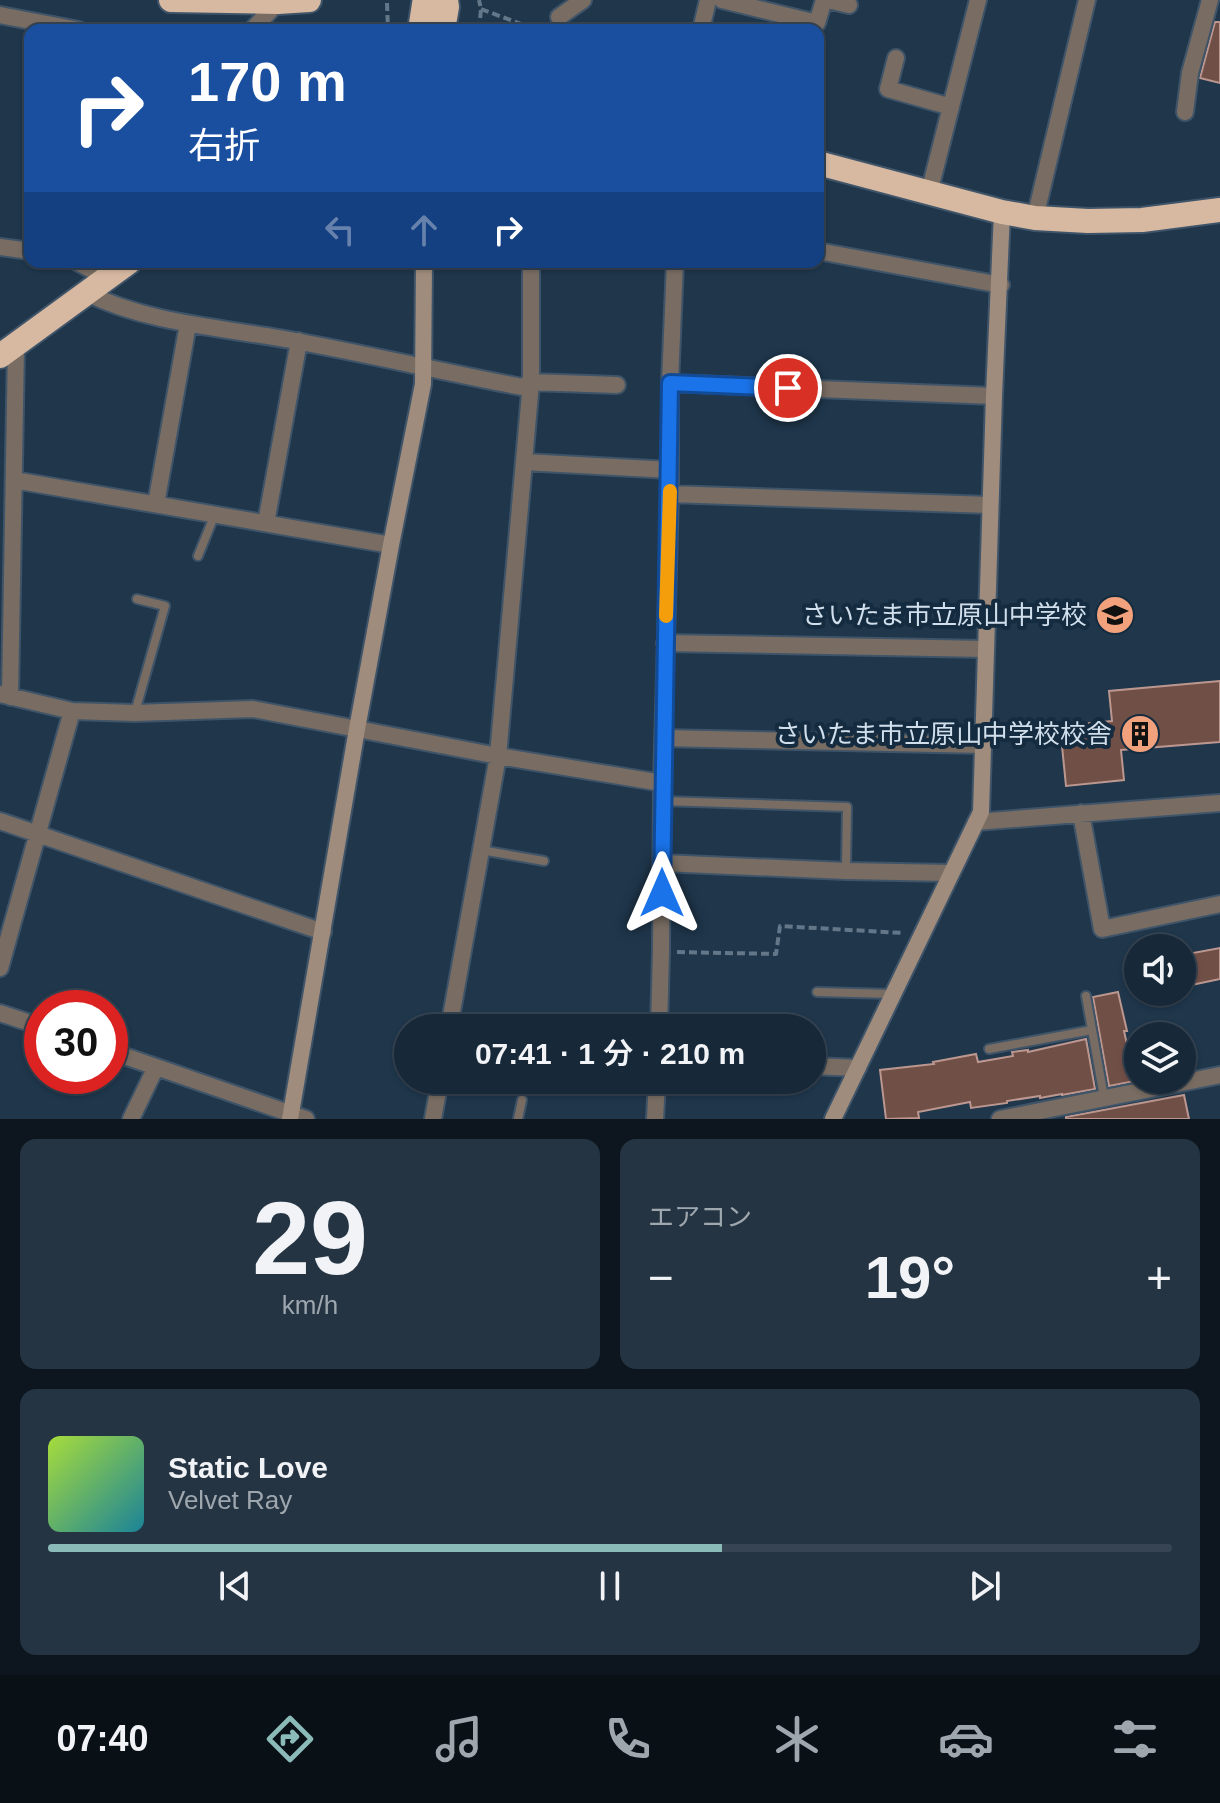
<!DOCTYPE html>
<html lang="ja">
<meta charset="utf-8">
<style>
body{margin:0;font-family:Helvetica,"Noto Sans JP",sans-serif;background:#243443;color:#f1f3f6;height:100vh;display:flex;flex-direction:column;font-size:30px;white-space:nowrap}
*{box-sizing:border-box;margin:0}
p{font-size:26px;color:#9ea6ae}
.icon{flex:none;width:44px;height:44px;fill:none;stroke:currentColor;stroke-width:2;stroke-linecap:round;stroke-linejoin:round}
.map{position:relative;height:1119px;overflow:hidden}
.panel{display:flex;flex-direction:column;gap:20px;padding:20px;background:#0d161f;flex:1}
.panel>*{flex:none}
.banner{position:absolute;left:24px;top:24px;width:800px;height:244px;border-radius:16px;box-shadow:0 2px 6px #0004,0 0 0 2px #364453;background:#1a4fa0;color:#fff;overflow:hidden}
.buttons{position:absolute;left:1124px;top:934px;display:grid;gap:16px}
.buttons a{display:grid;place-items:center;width:72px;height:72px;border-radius:50%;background:#172838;box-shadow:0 2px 6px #0004,0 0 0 2px #364453;font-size:40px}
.speed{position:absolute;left:24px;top:990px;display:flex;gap:16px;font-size:40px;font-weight:700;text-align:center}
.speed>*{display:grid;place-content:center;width:104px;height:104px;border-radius:50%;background:#172838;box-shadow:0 2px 6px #0004,0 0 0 2px #364453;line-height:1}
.speed .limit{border:12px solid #d22;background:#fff;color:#111}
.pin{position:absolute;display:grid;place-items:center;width:68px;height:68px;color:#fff;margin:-34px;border:4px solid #fff;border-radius:50%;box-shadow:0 2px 8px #0007}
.me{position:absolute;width:88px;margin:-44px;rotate:0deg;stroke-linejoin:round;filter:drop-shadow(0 0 6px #0008)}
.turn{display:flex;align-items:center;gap:28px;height:168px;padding:0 32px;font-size:36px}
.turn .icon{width:104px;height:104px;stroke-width:2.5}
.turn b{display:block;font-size:56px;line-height:68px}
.lanes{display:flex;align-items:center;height:76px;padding:0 32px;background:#0003;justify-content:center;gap:40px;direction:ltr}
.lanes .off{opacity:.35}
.big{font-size:60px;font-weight:600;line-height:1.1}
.panel .tile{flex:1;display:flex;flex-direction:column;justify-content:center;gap:12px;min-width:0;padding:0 28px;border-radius:16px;background:#243443}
.panel .dial{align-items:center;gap:0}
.dial b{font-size:104px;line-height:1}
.song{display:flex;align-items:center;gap:24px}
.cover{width:96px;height:96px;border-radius:12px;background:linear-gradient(135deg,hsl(80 70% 55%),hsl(190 70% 35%))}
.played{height:8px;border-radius:4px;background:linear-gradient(90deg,#8bbbb9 60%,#364453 60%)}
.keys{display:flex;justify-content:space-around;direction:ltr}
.heat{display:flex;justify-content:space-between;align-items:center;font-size:44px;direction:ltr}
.panel .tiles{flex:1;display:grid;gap:20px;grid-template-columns:1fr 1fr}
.tile:last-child{grid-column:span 2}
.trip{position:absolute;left:394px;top:1014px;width:432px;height:80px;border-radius:40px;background:#172838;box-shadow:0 2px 6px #0004,0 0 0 2px #364453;font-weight:600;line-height:80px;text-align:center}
.dock{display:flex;height:128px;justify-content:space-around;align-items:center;background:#091016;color:#9ea6ae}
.dock .icon{width:56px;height:56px}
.dock .selected{color:#8bbbb9}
.dock b{font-size:36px;color:#f1f3f6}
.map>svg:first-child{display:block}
.building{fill:#704f47;stroke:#bc978f;stroke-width:2}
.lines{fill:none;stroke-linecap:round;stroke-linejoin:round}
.lane-casing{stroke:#3f5468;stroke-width:12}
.street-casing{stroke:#3f5468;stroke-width:20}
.secondary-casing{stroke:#3f5468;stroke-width:20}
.highway-casing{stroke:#3f5468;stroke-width:28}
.path{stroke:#637789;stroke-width:4;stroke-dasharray:8 4;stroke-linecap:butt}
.lane{stroke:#796d63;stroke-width:8}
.street{stroke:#796d63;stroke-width:16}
.secondary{stroke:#9f8c7d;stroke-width:16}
.highway{stroke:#d7b9a2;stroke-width:24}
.route-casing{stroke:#114b97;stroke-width:20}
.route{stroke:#1a73e8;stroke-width:14}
.slow{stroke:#f59e0b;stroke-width:14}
.labels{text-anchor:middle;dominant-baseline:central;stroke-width:8;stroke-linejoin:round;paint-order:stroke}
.poi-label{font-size:26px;fill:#d1dfec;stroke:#152c40;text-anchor:end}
</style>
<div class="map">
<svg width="1220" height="1119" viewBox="0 0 1220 1119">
<rect width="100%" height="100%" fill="#1f364b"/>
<path class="building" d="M1215,22H1220V83L1200,78Z
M1220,681V742L1121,750L1124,780L1066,786L1060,726L1112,721L1109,691Z
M1220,948V979L1182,987V955Z
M1118,992L1127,1031H1124L1135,1081L1109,1086L1093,997Z
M1086,1039L1095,1089L1062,1095V1094L1040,1098V1096L1007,1101V1103L971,1108L970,1102L918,1112L919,1118L886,1119L880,1070L934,1064L933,1062L976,1054L978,1062L1013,1056L1012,1052L1028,1050V1052Z
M1184,1095L1189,1119H1066V1117Z"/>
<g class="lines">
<defs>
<path id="lane" d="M198,556L215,514
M135,712L165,606L137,599
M663,801L847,807L846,871
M481,850L544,861
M817,992L892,994
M1086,996L1104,1097
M989,1049L1092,1030
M518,1119L522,1100"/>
<path id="street" d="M722,0L817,23L824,0
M828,0L849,5
M0,15L79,30
M559,17L583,0
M252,30L278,2
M701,30L708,0
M896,58L888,89L951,107
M1185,112L1190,73L1210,0
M929,193L978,0
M1035,218L1087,0
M0,247L30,251
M818,251L1001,285
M77,262L107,278
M87,293C151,325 231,328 301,342C375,356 449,373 522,387L531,382L617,385
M670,383L994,396
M524,462L670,470
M14,480L391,545
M670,494L990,505
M156,504L188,324
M266,523L299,341
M665,643L986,649
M0,694L72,711L135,713L253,709L498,756L662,783
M10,697L16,346
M663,738L983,745
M1081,813L1102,929L1220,904
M0,821L323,932
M976,822L1220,803
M662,863L846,871L951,873
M0,968L72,711
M0,1013L42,1027
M449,1028L498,756L531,382V262
M659,1028L661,952L662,783L670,494V383L675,262
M110,1051L306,1119
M812,1066L858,1068
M131,1119L156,1067
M433,1119L440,1080
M655,1119L657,1080
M1000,1119L1220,1075"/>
<path id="secondary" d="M290,1119L357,729L391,545L423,384L424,262
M833,1119L981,812L994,396L1002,212"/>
<path id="highway" d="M171,0L278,2L309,0
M420,30L424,4L427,0
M443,30L447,7L446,0
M818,163L1002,212L1035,218L1088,221L1142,220L1220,210
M0,356L129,262"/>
</defs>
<use href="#lane" class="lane-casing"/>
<use href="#street" class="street-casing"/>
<use href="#secondary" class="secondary-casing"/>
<use href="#highway" class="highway-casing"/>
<path class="path" d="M387,3L388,30
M481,9L537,30
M479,30L481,9L479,0
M677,952L776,954L780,926L903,933"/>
<use href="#lane" class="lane"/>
<use href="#street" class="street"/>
<use href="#secondary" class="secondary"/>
<use href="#highway" class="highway"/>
</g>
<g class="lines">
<defs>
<path id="route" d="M662,893L670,383L788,388"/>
</defs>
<use href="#route" class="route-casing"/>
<use href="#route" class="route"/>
<path class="slow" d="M666,616L670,491"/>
</g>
<defs>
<symbol id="school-disc" viewBox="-11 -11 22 22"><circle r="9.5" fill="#f1a17c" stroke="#152c40"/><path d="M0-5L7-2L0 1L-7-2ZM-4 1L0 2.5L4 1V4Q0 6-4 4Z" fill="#111"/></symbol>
<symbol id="building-disc" viewBox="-11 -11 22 22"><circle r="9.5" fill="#f1a17c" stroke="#152c40"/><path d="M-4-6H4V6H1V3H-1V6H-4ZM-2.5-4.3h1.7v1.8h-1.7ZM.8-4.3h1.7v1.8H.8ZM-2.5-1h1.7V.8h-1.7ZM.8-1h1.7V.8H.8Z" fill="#111"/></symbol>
</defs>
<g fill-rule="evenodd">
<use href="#school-disc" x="1093" y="593" width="44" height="44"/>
<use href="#building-disc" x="1118" y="712" width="44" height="44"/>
</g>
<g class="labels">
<g class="poi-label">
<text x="1087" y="615">さいたま市立原山中学校</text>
<text x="1112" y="734">さいたま市立原山中学校校舎</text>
</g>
</g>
</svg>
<div class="buttons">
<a><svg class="icon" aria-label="sound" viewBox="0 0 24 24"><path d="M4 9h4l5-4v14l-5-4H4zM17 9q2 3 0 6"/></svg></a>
<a><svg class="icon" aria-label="layers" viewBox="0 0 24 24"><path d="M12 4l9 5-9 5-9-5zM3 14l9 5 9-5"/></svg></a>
</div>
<div class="speed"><div class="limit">30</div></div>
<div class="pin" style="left:788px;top:388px;background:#d93025"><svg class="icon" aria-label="arrive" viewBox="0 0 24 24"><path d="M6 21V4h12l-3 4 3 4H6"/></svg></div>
<svg class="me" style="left:662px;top:893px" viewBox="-20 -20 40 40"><path d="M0-17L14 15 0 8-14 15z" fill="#1a73e8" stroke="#fff" stroke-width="4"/></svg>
<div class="trip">07:41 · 1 分 · 210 m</div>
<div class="banner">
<div class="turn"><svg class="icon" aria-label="right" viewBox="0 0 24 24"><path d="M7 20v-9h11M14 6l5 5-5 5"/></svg><div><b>170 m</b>右折</div></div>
<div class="lanes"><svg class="icon off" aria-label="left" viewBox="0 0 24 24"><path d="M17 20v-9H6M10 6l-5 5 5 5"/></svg><svg class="icon off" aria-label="ahead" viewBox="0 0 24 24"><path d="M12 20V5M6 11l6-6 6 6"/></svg><svg class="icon" aria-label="right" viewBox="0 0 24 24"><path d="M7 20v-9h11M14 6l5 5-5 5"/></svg></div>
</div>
</div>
<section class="panel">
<div class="tiles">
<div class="tile dial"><b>29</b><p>km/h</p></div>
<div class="tile"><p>エアコン</p>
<div class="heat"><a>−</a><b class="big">19°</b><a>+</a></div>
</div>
<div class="tile">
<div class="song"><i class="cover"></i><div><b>Static Love</b><p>Velvet Ray</p></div></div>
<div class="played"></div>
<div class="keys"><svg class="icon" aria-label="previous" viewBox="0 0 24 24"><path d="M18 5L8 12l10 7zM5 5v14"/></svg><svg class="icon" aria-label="pause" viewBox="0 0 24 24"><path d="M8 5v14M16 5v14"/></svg><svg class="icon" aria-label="next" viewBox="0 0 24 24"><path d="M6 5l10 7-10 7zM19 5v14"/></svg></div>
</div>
</div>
</section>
<nav class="dock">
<b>07:40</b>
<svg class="icon selected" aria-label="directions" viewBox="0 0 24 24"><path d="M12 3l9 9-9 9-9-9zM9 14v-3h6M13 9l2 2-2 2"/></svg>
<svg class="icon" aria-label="music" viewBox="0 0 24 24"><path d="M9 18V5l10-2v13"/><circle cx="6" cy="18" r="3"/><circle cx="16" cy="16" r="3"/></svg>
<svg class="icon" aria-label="phone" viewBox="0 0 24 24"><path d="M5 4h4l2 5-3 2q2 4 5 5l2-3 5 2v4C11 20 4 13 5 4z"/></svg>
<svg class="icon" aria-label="climate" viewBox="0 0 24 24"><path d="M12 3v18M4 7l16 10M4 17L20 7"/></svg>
<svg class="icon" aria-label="car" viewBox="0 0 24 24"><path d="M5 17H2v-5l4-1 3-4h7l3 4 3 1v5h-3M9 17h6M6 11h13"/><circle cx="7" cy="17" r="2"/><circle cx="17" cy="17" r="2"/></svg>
<svg class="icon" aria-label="filters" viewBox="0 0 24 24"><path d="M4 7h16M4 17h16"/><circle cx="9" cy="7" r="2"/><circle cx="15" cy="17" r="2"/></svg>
</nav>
